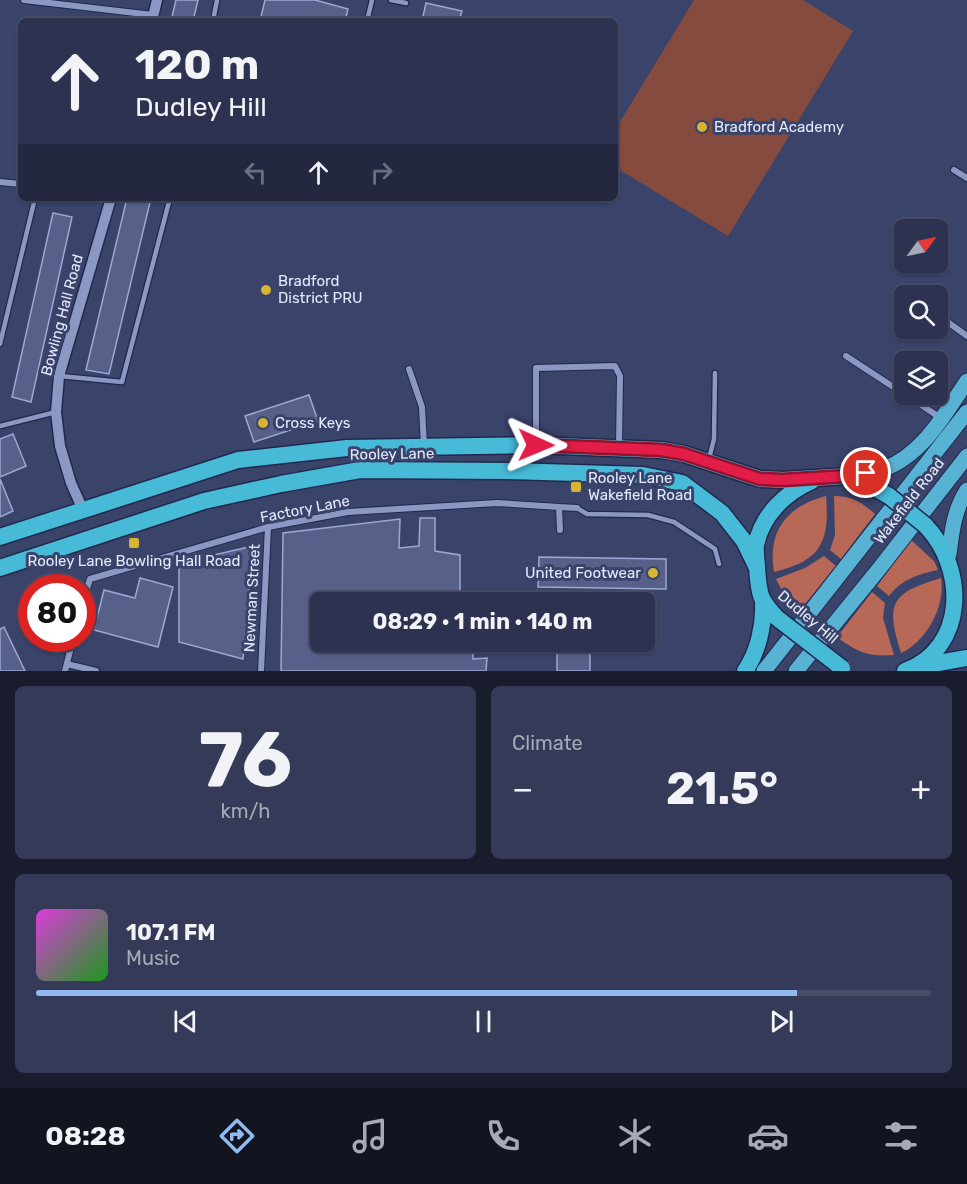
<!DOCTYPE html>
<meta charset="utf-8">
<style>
body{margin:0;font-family:Rubik,sans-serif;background:#343a57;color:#f1f3f6;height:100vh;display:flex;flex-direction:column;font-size:22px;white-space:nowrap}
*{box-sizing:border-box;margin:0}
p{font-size:20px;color:#a6aab7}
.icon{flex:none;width:33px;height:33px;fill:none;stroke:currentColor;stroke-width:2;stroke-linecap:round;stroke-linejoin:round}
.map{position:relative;height:671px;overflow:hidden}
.drawer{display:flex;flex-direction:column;gap:15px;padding:15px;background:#181c2c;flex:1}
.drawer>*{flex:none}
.banner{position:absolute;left:18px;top:18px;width:600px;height:183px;border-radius:9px;box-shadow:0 2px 4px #0004,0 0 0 2px #484d67;background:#2c3250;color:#f1f3f6;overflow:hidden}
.needle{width:39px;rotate:57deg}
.tools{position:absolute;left:894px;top:219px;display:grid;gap:12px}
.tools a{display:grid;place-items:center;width:54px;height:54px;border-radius:9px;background:#2c3250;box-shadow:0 2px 4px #0004,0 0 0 2px #484d67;font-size:30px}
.speed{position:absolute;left:18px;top:574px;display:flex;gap:12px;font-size:30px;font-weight:700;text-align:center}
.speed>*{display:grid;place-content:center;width:78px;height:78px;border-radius:50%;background:#2c3250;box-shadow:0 2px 4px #0004,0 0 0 2px #484d67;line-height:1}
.speed .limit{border:9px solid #d22;background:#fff;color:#111}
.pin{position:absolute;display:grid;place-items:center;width:51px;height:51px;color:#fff;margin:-26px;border:3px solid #fff;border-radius:50%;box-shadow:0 2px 6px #0007}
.me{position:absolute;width:66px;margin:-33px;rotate:91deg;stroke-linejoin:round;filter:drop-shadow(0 0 4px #0008)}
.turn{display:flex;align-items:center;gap:21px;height:126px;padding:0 18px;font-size:27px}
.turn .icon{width:78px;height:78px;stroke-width:2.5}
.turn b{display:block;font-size:42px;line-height:51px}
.lanes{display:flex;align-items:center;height:57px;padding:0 18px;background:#0003;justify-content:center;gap:30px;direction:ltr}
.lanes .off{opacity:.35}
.big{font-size:45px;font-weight:700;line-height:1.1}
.drawer .tile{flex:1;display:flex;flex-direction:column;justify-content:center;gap:9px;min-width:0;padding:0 21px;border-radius:9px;background:#343a57}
.drawer .dial{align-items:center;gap:0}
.dial b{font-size:78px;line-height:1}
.song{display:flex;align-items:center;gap:18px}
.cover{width:72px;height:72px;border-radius:9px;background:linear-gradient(135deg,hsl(300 70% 55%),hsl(120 70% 35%))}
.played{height:6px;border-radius:3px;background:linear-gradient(90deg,#90b9f0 85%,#484d67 85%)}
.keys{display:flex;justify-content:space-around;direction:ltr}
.heat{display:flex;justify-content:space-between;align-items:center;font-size:33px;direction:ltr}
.drawer .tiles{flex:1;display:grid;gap:15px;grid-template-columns:1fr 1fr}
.tile:last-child{grid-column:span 2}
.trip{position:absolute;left:310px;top:592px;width:345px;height:60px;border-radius:9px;background:#2c3250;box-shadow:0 2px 4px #0004,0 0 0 2px #484d67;font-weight:700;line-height:60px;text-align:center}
.tabs{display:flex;height:96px;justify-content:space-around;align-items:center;background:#121420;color:#a6aab7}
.tabs .icon{width:42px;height:42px}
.tabs .current{color:#90b9f0}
.tabs b{font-size:27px;color:#f1f3f6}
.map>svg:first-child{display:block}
.green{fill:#844b3e}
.forest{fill:#b76857}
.building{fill:#566089;stroke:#9ca8d5;stroke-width:1.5}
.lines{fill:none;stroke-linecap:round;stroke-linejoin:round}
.service-casing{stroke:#21284d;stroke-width:7}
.minor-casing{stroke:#21284d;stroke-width:8}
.tertiary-casing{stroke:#21284d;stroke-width:13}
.primary-casing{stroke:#21284d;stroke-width:17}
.trunk-casing{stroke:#21284d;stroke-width:19}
.service{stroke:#8c98c4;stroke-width:4.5}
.minor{stroke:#8c98c4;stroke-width:6}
.tertiary{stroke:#8c98c4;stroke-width:10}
.primary{stroke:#58b2d3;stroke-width:15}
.trunk{stroke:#47bad8;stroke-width:16}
.trunk-bridge-casing{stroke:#21284d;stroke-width:19;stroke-linecap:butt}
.trunk-bridge{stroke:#47bad8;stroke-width:16}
.route-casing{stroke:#92132f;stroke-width:15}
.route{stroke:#e11d48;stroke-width:10}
.poi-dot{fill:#d7b434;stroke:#3a436a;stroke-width:2}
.labels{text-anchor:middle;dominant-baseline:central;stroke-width:6;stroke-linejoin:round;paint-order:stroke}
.poi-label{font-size:15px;fill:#e4eafd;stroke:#3a436a;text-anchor:start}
.street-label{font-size:15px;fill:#e4eafd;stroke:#3a436a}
</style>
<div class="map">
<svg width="967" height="671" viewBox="0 0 967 671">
<rect width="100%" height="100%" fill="#3a436a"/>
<path class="green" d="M694,0H803L853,31L728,236L615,167V130Z"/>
<path class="forest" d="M826,496C830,542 821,561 774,572C767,531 787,506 826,496Z
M834,496C852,496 861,502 875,514L841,559L830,550L835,535Z
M911,540L934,561L938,570C919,574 902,579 889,596L877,586Z
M824,556L836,566L801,609L785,596L776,579L805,568Z
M941,578C946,606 926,642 901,653C885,603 891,593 941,578Z
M872,592L885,603L883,618L894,655C869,657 858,653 837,637Z"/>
<path class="building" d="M176,0H198L193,21H171Z
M265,0H315L348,9L345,21H260Z
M426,3L462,11L459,21H422Z
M127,198H151L109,374L86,370Z
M53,213L72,217L31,402L12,397Z
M309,395L318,421L254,442L245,416Z
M13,434L26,466L0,477V439Z
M0,479L13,511L0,517Z
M420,518H435V551L460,555V603H321V642H497L473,643V659L487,658L486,671H281L283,533L400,519L399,548L419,546Z
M253,546L243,659L179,642V563Z
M539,557L666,559V589L538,587Z
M140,578L173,587L158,647L94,630L104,590L135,598Z
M557,595L621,596V603H557Z
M4,627L25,671H0V629Z
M557,642H621V647H590V671H557Z"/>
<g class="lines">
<defs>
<path id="service" d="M391,0L406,3
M213,21L217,0
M367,21L372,0
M0,344L35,198
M60,376L122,382L170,198
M0,426L56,412
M709,459L714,439L715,373
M577,508L587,514L648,515L674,522L715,549L719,564
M37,642L70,652"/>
<path id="minor" d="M24,0L153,15
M954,170L967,178
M0,182L21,184
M907,293L910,296
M938,315L967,336
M846,356L904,394
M409,369L422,407L424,446
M905,394L942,419
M536,443V368L615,366L620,376L619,446
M560,530L559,507L577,508
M82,605L90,579L268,527L348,512L497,503L559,507
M67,664L96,671
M65,671L73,639
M261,671L268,527"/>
<path id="tertiary" d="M152,21L157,0
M83,510L71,483L60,446L56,412L59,376L111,198"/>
<path id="primary" d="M847,476C859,474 873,474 884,469C923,454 945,414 967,381
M949,554C952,531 954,510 967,490
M764,671L967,412
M796,671L879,569L967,456"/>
<path id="trunk" d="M0,537L238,460L347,448L536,445L661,450L684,454L760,479L783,480L847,476L861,480L889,496
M0,568L204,501L281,484L360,470L509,471L643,475L682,483L722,513L744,541L757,568
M777,618C759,599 759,594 757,568C757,561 755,552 756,545C762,515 785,493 812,481
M921,666L967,658
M745,671C758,652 764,626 763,603
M905,671C967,648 967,568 925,525"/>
</defs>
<use href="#service" class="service-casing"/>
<use href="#minor" class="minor-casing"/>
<use href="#tertiary" class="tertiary-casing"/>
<use href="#primary" class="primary-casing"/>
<use href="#trunk" class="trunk-casing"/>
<use href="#service" class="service"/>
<use href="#minor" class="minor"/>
<use href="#tertiary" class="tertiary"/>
<use href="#primary" class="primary"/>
<use href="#trunk" class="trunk"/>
<defs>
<path id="trunk-bridge" d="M889,496L925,525
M777,618L842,668"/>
</defs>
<use href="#trunk-bridge" class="trunk-bridge-casing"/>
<use href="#trunk-bridge" class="trunk-bridge"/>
</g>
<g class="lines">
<defs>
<path id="route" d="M536,445L661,450L684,454L760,479L783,480L847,476L866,473"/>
</defs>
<use href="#route" class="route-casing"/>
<use href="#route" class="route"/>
</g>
<g class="poi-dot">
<circle cx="702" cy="127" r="6"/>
<circle cx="266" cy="290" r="6"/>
<circle cx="263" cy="423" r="6"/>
<rect x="570" y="481" width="12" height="12" rx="3"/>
<rect x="128" y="537" width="12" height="12" rx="3"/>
<circle cx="653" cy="573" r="6"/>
</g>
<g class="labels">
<g class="poi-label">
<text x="714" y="127">Bradford Academy</text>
<text x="278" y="281">Bradford<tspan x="278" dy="17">District PRU</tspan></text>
<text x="275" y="423">Cross Keys</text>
<text x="588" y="478">Rooley Lane<tspan x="588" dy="17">Wakefield Road</tspan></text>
<text x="134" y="561" text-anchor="middle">Rooley Lane Bowling Hall Road</text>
<text x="641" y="573" text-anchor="end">United Footwear</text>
</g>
<g class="street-label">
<text transform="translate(62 315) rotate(-75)">Bowling Hall Road</text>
<text transform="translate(392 454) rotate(-1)">Rooley Lane</text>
<text transform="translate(909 501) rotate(-52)">Wakefield Road</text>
<text transform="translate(305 509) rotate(-11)">Factory Lane</text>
<text transform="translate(252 598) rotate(-87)">Newman Street</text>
<text transform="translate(808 617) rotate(40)">Dudley Hill</text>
</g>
</g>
</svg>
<div class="tools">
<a><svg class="needle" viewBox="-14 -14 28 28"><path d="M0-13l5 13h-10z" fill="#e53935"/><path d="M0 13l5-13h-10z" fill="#a6aab7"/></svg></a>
<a><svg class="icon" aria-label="search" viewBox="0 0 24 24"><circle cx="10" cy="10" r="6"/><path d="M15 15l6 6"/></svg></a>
<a><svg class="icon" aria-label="layers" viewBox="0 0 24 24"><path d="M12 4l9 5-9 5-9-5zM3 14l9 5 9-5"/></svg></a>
</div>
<div class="speed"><div class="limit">80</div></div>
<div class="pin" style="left:866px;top:473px;background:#d93025"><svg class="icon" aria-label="arrive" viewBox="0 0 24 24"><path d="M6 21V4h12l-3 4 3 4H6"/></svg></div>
<svg class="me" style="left:536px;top:445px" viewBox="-20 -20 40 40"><path d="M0-17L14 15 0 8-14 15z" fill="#e11d48" stroke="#fff" stroke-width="4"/></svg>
<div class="trip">08:29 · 1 min · 140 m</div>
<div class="banner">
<div class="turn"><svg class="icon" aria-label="ahead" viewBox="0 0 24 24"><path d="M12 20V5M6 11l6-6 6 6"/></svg><div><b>120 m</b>Dudley Hill</div></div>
<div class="lanes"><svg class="icon off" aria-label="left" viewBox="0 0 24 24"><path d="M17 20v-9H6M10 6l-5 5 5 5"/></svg><svg class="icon" aria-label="ahead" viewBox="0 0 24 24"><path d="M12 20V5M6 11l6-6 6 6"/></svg><svg class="icon off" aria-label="right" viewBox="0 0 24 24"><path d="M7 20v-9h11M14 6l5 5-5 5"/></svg></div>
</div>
</div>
<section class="drawer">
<div class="tiles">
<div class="tile dial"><b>76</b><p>km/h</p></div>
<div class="tile"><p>Climate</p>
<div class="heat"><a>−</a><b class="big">21.5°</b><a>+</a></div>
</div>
<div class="tile">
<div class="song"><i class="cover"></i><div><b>107.1 FM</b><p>Music</p></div></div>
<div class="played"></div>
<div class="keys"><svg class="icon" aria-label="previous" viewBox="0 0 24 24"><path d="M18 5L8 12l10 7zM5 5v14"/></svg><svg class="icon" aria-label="pause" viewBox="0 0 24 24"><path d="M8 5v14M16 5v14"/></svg><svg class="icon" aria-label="next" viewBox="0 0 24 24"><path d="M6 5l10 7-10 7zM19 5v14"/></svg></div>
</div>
</div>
</section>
<nav class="tabs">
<b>08:28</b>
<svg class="icon current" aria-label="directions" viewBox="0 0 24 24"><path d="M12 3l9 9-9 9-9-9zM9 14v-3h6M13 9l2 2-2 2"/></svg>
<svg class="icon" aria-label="music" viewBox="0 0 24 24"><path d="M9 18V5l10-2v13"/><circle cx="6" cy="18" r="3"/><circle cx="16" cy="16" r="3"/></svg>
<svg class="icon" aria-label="phone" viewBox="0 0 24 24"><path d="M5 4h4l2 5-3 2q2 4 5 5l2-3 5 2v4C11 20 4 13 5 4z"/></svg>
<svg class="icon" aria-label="climate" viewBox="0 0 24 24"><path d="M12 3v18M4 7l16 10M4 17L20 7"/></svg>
<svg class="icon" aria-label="car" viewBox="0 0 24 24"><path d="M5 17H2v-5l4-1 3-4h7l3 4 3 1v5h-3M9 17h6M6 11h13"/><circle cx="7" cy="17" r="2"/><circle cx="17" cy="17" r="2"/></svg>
<svg class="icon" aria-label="filters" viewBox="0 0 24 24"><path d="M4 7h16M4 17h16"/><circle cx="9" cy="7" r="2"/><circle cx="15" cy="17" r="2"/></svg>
</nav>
